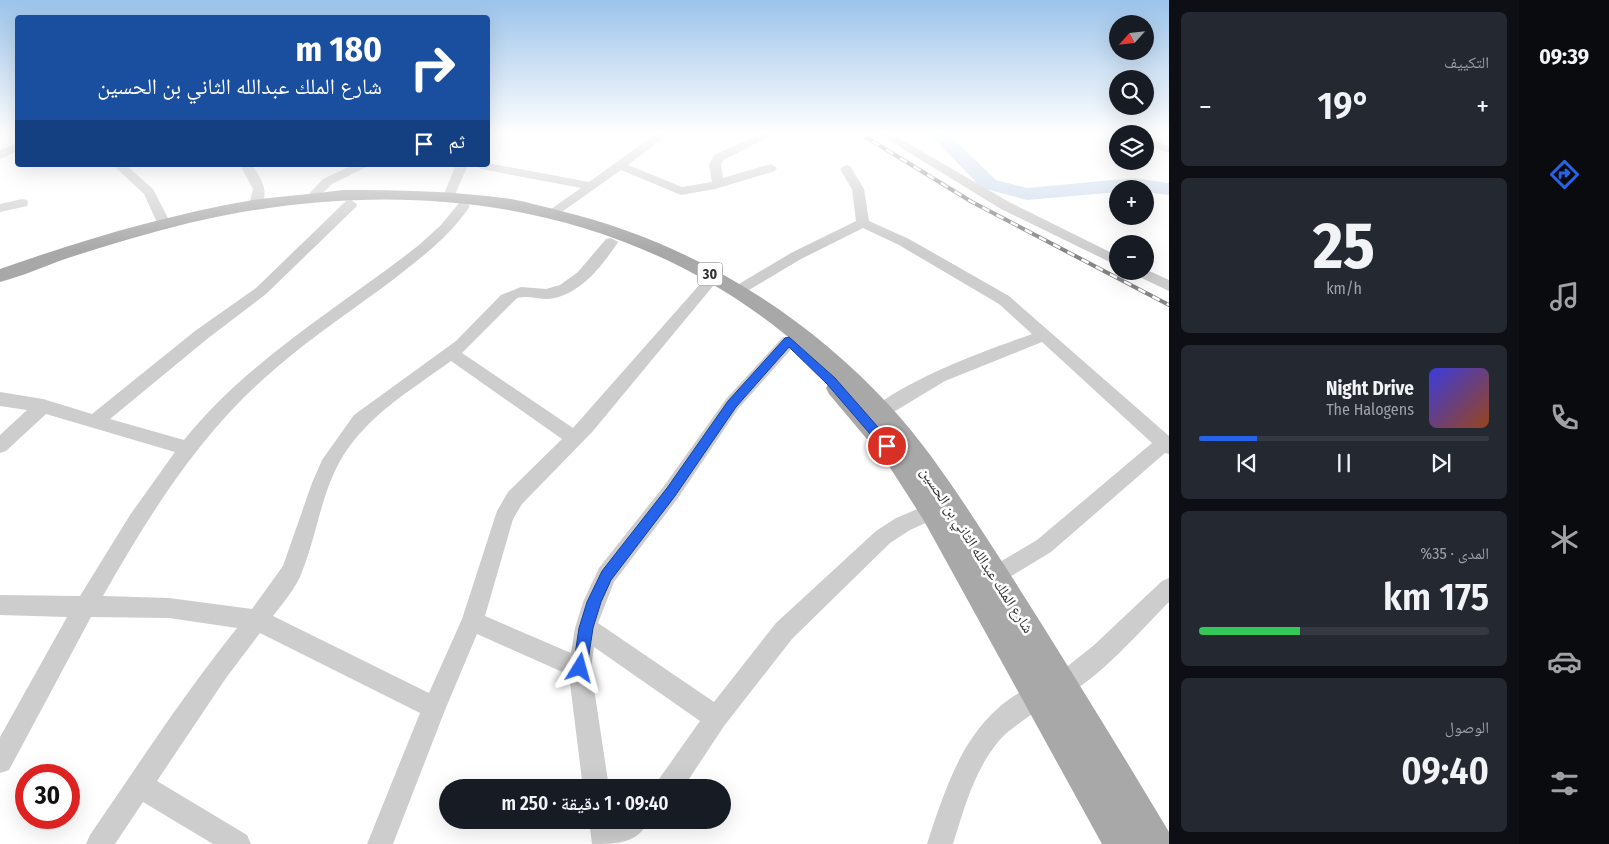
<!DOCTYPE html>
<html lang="ar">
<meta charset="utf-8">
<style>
body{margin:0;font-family:"Fira Sans Condensed","Noto Naskh Arabic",sans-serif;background:#242831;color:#f1f3f6;direction:rtl;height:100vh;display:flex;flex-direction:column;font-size:19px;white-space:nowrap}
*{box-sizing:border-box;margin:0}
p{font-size:16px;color:#9ea1a6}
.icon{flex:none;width:28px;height:28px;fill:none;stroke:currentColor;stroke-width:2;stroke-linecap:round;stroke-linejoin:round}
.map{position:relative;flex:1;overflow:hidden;direction:ltr}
.side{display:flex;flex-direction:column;gap:12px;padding:12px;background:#0d0f14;width:350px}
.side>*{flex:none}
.top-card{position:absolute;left:15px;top:15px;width:475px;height:152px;border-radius:5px;box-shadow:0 5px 20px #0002;direction:rtl;background:#1a4fa0;color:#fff;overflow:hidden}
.needle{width:32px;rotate:243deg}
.controls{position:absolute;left:1109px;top:15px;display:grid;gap:10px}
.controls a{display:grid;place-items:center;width:45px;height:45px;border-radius:50%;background:#171b24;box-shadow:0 5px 20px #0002;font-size:25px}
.speed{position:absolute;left:15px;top:764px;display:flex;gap:10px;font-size:25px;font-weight:700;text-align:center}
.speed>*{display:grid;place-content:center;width:65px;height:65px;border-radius:50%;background:#171b24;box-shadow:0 5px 20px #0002;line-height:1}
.speed .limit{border:8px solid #d22;background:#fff;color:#111}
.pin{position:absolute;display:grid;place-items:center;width:42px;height:42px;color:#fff;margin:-21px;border:2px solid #fff;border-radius:50%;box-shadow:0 1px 5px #0007}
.me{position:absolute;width:55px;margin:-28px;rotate:8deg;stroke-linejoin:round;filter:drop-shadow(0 0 4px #0008)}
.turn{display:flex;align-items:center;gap:18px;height:105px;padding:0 25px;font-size:22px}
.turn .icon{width:65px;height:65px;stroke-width:2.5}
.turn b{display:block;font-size:35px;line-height:42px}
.then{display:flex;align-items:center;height:48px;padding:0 25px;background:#0003;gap:10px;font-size:19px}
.big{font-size:38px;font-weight:600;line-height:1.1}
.side .tile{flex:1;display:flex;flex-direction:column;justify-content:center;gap:8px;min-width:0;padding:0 18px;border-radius:8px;background:#242831}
.side .dial{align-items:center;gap:0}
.dial b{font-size:65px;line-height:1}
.song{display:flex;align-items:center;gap:15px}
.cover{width:60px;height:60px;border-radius:8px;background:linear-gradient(135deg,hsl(240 70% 55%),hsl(20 70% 35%))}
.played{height:5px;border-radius:2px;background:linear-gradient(90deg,#2563eb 20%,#363941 20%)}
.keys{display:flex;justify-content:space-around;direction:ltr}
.heat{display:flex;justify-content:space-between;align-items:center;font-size:28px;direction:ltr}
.charge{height:8px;border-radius:4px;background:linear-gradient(90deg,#34c759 35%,#363941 0)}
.trip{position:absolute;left:439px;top:779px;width:292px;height:50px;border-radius:25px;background:#171b24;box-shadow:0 5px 20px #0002;font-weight:600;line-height:50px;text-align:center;direction:rtl}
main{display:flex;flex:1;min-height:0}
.menu{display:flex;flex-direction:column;width:90px;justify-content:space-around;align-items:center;background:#090b0e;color:#9ea1a6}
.menu .icon{width:35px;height:35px}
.menu .on{color:#2563eb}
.menu b{font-size:22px;color:#f1f3f6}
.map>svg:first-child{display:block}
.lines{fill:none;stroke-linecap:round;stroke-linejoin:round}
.river{fill:#cad9ed;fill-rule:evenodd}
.minor{fill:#cdcdcd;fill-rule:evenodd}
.major{fill:#a8a8a8;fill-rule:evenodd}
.rail-casing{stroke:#858585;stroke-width:4}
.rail{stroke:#fff;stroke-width:2.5;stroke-dasharray:8;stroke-linecap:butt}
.route{fill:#2563eb;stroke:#184099}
.labels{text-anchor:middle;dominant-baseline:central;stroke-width:5;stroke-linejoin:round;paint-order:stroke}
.shield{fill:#fff;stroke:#6e6e6e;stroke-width:1}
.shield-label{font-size:14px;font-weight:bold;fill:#303030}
.street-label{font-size:15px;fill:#303030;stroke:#fff}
</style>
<main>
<nav class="menu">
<b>09:39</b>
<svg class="icon on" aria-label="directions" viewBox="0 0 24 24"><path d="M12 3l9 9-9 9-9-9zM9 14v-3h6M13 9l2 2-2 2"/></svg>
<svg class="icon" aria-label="music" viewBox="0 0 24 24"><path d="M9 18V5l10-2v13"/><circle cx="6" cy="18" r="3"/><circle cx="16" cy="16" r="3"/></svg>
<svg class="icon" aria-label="phone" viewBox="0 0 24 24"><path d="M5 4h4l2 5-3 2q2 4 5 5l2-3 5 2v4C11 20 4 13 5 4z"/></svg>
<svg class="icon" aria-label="climate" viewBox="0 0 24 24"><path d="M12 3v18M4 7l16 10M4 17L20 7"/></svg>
<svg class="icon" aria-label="car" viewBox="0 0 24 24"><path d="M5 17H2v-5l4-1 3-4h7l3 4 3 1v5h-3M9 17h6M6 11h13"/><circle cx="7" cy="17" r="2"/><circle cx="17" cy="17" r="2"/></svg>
<svg class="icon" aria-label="filters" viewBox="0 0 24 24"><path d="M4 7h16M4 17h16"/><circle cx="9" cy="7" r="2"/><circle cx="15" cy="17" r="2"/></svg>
</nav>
<section class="side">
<div class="tile"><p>التكييف</p>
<div class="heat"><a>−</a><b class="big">19°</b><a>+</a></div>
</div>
<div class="tile dial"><b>25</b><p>km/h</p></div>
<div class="tile">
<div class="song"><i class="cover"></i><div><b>Night Drive</b><p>The Halogens</p></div></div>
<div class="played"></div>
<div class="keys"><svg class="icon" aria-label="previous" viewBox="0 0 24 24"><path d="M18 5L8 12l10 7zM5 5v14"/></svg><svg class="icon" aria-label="pause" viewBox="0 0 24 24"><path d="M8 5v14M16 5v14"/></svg><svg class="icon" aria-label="next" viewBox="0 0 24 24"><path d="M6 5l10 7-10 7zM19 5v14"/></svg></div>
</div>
<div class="tile"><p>المدى · 35%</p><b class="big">175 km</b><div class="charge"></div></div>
<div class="tile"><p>الوصول</p><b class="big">09:40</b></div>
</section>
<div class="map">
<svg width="1169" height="844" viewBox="0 0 1169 844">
<rect width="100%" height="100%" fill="#fff"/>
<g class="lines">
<path class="river" d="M928,133H947L996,180L1027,188L1134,178L1169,183V195L1145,192V189H1118V192L1027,200L982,188Z"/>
<path class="minor" d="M657,133H670L628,165L682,187L712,182L709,165L714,155L763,133H777L723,160L721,165L723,178L771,164L777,168L775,171L715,189L681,195L621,170L556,216L551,215L550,212L551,209L581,188L481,169L475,165H488V163L589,182Z
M877,133H890L1011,203L1118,256V266L1001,209Z
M1120,133H1134V134H1121Z
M1145,137L1169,146V153L1145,144Z
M18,143V151L0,159V150Z
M113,165H126L153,189L171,224L169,227H159L144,194Z
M240,165H252C262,180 270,191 260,208H250L249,205L253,189Z
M353,165H370L332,184L315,201H307L305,198L323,179Z
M456,165H468L453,199H445L443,196Z
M846,165L850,166L864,189L869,221L909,239L1009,296L1169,436V454L1165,453L1051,552L995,586L988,583L985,576L988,569L1037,540L1152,443L1042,342L945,381L887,416L881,418L875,416L872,411L875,406C923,373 977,354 1032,334L999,304L899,245L863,228L801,259L744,293H734L732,290L734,287L791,253L856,221L852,189L840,169Z
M22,199L27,200L28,203L27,206L0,212V204Z
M351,200L357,204L356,207L266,294L207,339L110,419L184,440C249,359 339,308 419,245L441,225L459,203L464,202L470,206C450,236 422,257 394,279C354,309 313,336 276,368C202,430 150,513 103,596L169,598L252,609L283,566L312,483L322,460L354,415L456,341L501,295L521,287L546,289L560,285L578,272L606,239L611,238L618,242C602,266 579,297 547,299C537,299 527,295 517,298L462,353L573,428L701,283L706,281L713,286L593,431L522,504L513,519L485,616L571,653L575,628L583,602L599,568L664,486L726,399L783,337H795L797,341L795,345L738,409L678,498L614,582L598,623L714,702L776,623L876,531L896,518L932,503L939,505L942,511L939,517L910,530L890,543L792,639L724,726L683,788H656L659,779L700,721L594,647L591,668L609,788H583L569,675L477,634L445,710L393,844H367L420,713L260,633L226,678L157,781L247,835L251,844H213L143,802L115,844H86L90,835C138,765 184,694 237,628L169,618L91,617L9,770L0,773V737L67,617L0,615V595L80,596L130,515L175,452L46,414L6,451L0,453V435L27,410L0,406V392L43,399L92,414L195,331L256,288L346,201ZM451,361L562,439L508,492L497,511L462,619L429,693L273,616C283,603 296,588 302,572C316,537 321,496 339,463C364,417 410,391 451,361Z
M1145,269L1169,280V291L1133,274L1131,271H1145Z
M1169,578V602C1142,629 1095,683 1062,697L1054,693L1050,685L1054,677L1093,646L1162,581Z
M1037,684L1045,688L1049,696C1042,712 1011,725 998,742C974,771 964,809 953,844H927C948,780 969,712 1037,684Z
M589,820H649C638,844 616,844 592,844Z"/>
<path class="major" d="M343,190C400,190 455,191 511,199C528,202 544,207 561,211C686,241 801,310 889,405C936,456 972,516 1010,574C1064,659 1117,745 1169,832V844H1102L923,519L887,463L829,394L826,388L829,382L836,380C661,205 424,168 189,223C148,233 108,245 68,258C45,266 23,276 0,282V269C82,240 166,215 253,200C283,196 313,194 343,190Z"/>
<defs>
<path id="rail" d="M859,133L972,202L1169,305"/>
</defs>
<use href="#rail" class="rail-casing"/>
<use href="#rail" class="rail"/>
</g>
<linearGradient id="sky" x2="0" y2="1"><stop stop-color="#9cc3ea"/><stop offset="0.53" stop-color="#fff"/><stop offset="1" stop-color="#fff" stop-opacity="0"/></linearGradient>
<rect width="1169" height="251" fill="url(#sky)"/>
<path class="route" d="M789,337L835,378L891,442V449H883L827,384L789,347L736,407L675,496L611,580L601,602L593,628L587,668L585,674L580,676L575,674L573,668L579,628L587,602L602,571L667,488L728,401L785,338Z"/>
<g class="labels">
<rect class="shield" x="697.5" y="262.5" width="25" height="23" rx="4"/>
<g class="shield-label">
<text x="710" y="274">30</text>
</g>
<g class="street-label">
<text transform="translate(977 550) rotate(57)">شارع الملك عبدالله الثاني بن الحسين</text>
</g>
</g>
</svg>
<div class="controls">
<a><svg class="needle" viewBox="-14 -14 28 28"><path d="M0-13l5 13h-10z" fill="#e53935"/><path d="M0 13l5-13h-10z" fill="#9ea1a6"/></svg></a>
<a><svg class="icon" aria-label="search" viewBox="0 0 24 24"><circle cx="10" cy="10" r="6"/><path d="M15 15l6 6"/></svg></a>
<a><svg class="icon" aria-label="layers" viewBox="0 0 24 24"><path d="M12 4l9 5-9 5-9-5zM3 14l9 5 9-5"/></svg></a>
<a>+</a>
<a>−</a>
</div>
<div class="speed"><div class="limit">30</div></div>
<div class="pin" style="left:887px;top:446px;background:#d93025"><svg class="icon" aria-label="arrive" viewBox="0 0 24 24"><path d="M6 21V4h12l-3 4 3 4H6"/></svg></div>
<svg class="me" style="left:580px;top:668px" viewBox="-20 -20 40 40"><path d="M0-17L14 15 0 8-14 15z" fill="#2563eb" stroke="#fff" stroke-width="4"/></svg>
<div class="trip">09:40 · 1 دقيقة · 250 m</div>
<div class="top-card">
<div class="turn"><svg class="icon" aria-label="right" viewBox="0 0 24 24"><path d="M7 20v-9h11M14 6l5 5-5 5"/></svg><div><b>180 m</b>شارع الملك عبدالله الثاني بن الحسين</div></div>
<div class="then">ثم<svg class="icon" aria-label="arrive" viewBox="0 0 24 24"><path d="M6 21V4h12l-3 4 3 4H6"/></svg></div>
</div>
</div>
</main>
